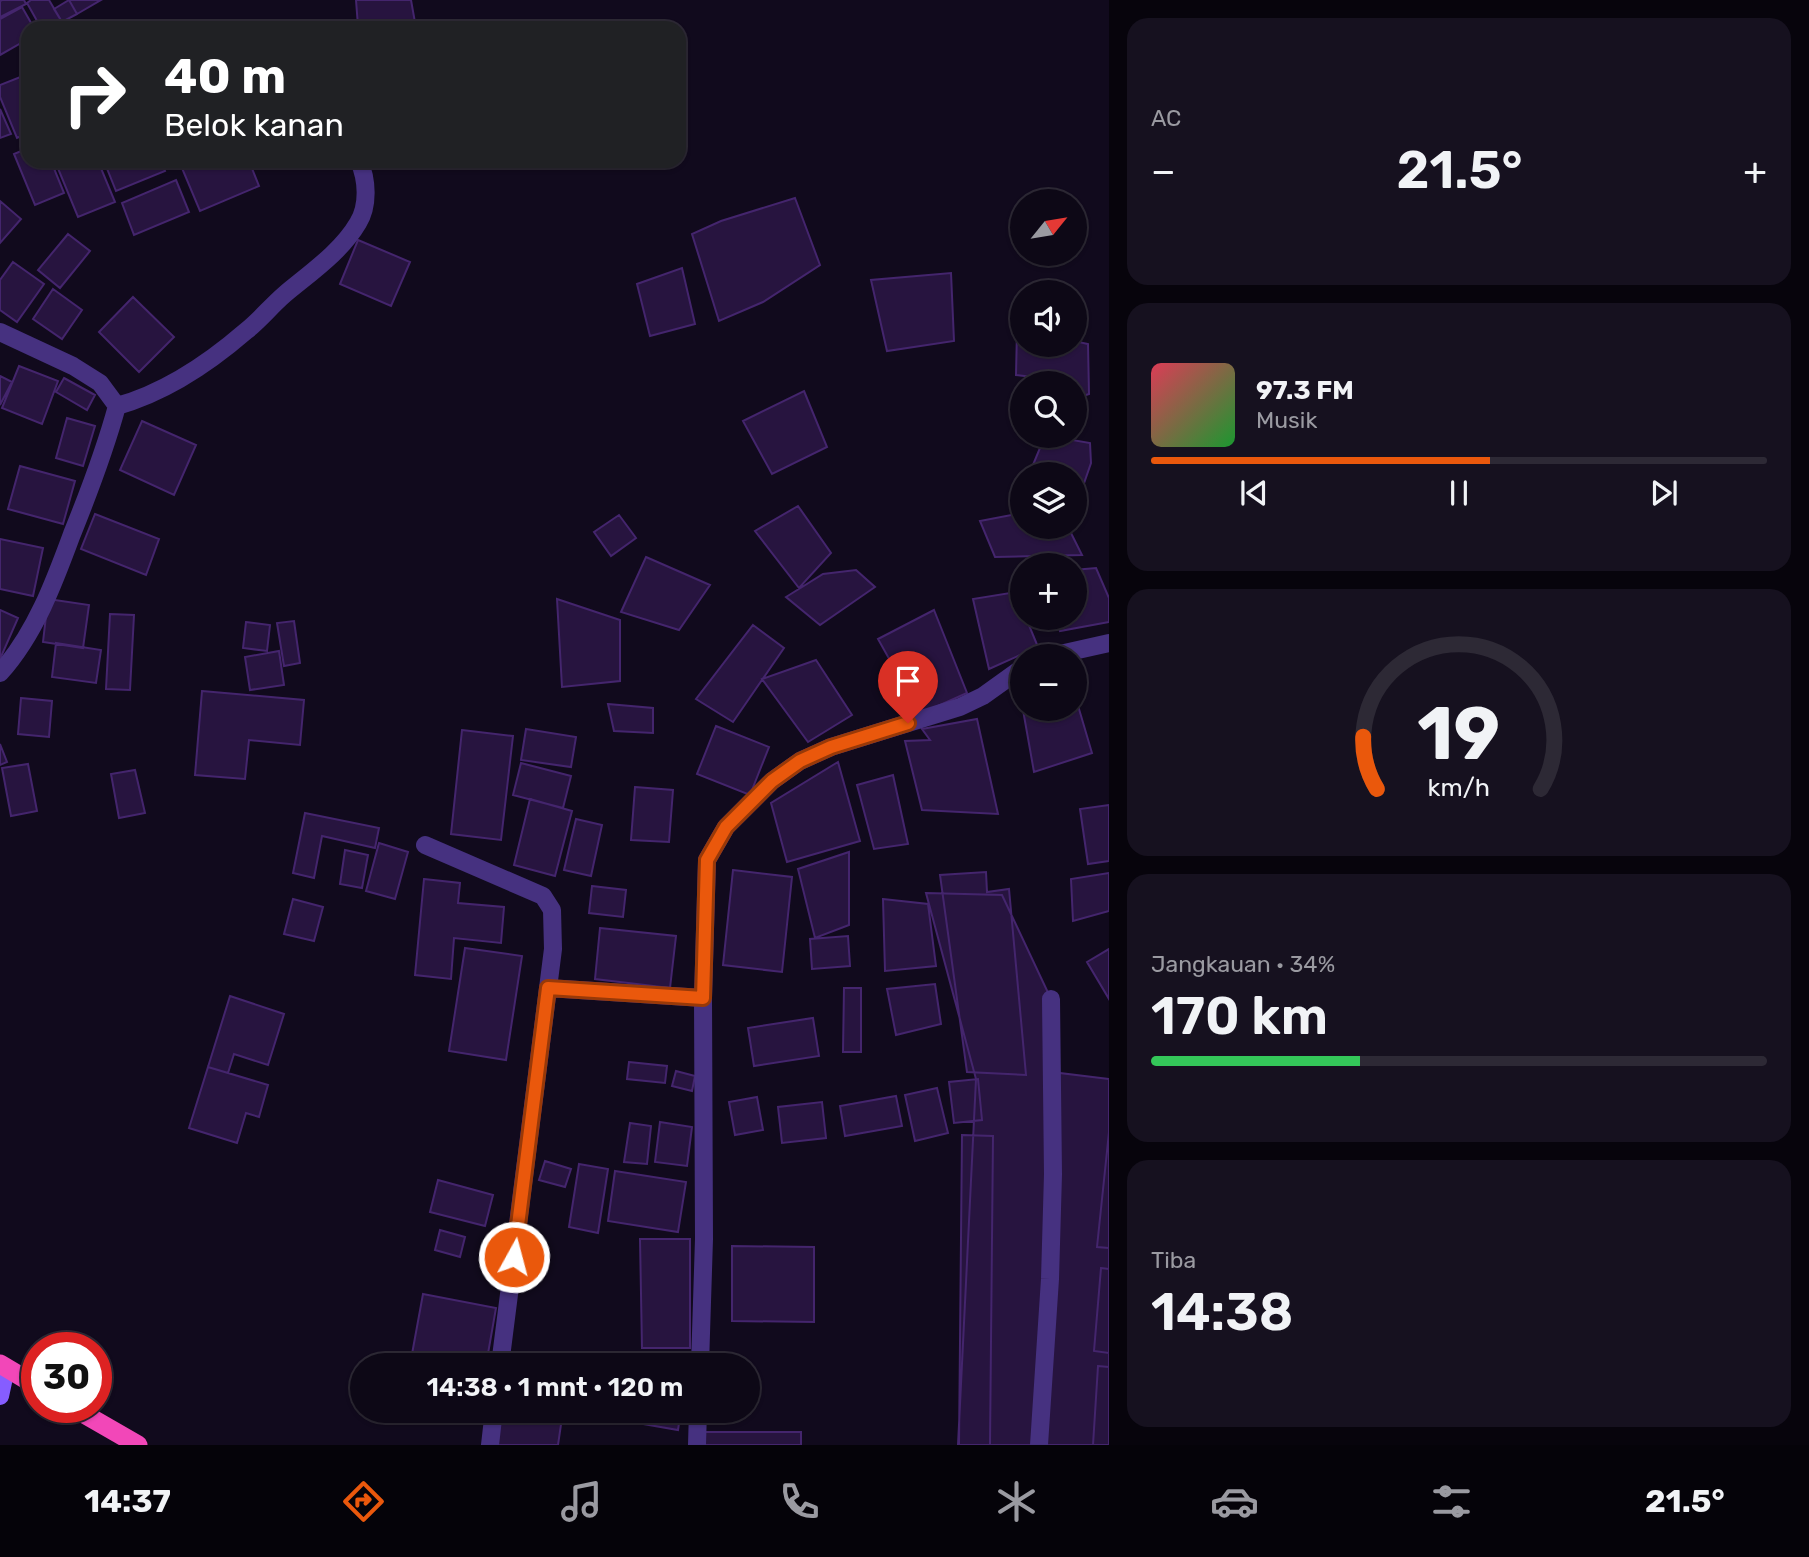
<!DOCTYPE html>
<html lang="id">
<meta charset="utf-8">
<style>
body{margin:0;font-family:Rubik,sans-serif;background:#16111f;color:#f1f3f6;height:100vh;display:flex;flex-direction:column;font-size:26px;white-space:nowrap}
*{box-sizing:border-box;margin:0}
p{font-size:23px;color:#9a9aa1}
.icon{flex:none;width:38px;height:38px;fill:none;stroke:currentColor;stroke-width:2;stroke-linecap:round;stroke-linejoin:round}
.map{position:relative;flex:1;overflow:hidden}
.sheet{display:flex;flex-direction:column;gap:18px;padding:18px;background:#07040c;width:700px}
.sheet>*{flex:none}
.guide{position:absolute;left:21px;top:21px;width:665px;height:147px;border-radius:21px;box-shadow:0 2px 5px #0004,0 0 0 2px #2d2935;background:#202124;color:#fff;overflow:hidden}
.needle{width:46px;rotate:60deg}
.fabs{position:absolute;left:1010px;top:189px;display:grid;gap:14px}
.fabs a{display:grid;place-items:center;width:77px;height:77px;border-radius:50%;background:#0d0816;box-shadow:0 2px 5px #0004,0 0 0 2px #2d2935;font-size:35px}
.speed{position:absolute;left:21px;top:1332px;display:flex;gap:14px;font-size:35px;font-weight:700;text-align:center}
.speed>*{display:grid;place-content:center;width:91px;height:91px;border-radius:50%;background:#0d0816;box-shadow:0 2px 5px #0004,0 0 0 2px #2d2935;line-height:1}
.speed .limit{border:10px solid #d22;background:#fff;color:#111}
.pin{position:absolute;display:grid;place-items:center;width:60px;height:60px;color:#fff;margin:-72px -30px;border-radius:50% 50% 50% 0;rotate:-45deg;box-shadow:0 0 7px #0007}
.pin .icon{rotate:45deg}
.me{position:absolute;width:77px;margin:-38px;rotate:7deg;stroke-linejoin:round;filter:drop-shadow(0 0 5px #0008)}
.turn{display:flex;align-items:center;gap:24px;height:147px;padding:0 28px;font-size:32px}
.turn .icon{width:91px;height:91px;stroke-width:2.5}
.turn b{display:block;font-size:49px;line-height:60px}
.big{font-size:52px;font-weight:600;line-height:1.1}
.sheet .widget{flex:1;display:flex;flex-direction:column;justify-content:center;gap:10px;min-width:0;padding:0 24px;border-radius:21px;background:#16111f}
.sheet .dial{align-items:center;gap:0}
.dial svg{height:182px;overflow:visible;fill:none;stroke:#2d2935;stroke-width:7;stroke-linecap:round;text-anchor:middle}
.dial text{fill:#f1f3f6;stroke:none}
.song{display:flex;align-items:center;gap:21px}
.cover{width:84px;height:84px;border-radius:10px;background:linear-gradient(135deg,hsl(350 70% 55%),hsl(130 70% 35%))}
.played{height:7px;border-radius:4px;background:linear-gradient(90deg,#ea580c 55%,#2d2935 55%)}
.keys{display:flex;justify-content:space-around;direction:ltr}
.heat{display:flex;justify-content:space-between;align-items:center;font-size:38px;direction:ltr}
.charge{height:10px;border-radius:5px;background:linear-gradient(90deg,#34c759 34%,#2d2935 0)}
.trip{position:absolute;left:350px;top:1353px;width:410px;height:70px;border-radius:35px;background:#0d0816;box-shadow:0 2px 5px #0004,0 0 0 2px #2d2935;font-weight:600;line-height:70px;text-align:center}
.dock{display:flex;height:112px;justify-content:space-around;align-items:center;background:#050309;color:#9a9aa1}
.dock .icon{width:49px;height:49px}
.dock .on{color:#ea580c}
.dock b{font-size:32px;color:#f1f3f6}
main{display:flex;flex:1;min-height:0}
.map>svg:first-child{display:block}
.building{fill:#27143f;stroke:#44256d;stroke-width:2}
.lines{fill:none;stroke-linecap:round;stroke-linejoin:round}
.service{stroke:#463180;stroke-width:18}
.minor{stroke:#463180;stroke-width:18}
.secondary{stroke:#865dff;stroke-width:18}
.trunk{stroke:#f247b8;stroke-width:19}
.route-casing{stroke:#983908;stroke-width:18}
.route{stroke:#ea580c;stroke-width:12}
</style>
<main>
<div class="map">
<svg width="1109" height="1445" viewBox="0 0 1109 1445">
<rect width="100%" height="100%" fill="#110a1d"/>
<path class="building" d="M2,0H24L26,4L0,17V1Z
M31,0H49L62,22L52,28H41L27,3Z
M69,0L77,14L62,22L54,9Z
M69,0H101L77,14Z
M356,0H411L416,28H373L358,26Z
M22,7L34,28H28V39L0,55V19Z
M28,74V133L17,138L0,97V85Z
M0,109L11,134L0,138Z
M28,148V161H51L64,193L35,205L14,154Z
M70,161H98L115,202L78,217L57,166Z
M104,161H161L165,171L116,191Z
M179,161H249L259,186L200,211Z
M176,180L189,212L134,235L122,203Z
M795,198L820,265L763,302L719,321L692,234L721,221Z
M0,201L21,219L0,243Z
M68,234L90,251L60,288L38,270Z
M358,240L410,262L391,306L340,284Z
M13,262L44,284L17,322L0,310V280Z
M682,268L695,324L650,336L637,284Z
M951,273L954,341L887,351L871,280Z
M53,289L82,310L62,339L33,319Z
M133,297L174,337L139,372L99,332Z
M1017,330L1022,331V345H1074V341L1088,344L1089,394L1074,399V383H1051L1049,379L1016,375Z
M19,366L58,381L42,424L2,408Z
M0,376L12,382L0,405Z
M64,378L95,395L87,410L56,392Z
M804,391L827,447L772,474L743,421Z
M67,418L95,426L83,466L56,458Z
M142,421L196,445L174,495L120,470Z
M1033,436H1049L1090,443L1091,463L1082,489L1074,486V474L1030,472L1040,448Z
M20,466L75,481L63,524L8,509Z
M798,506L831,553L799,588L755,531Z
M1022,513V527H1068L1082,555L995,557L980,521Z
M95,514L159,539L146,575L81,549Z
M619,515L636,538L611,556L594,532Z
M0,539L43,548L33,596L0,589Z
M646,557L710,585L679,630L621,612Z
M1096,568L1109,598V622L1060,631L1056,618H1074V570Z
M856,570L875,587L820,625L786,597L823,574Z
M1016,592L1022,607V618H1026L1038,647L989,669L973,599Z
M48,599L89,605L83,648L43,642Z
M557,599L620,620V681L562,687Z
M0,610L18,618L0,659Z
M934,610L967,693L920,714L878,639Z
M110,614L134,615L130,690L106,689Z
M294,621L300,663L284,666L277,623Z
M246,622L270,625L267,651L243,648Z
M753,625L784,648L733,722L696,699Z
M56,643L101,650L96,683L52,677Z
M279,651L284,685L250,690L245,657Z
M816,660L852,715L808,742L762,679Z
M202,691L304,700L300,745L249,740L245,779L195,775Z
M1074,692L1092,753L1034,772L1023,710L1074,709Z
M21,698L52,701L49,737L18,734Z
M608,704L653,708V733L614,731Z
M977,719L998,814L922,810L905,741L930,740L922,729Z
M716,726L769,747L750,795L697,774Z
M526,729L576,737L571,767L521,760Z
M462,730L513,736L501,840L451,834Z
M0,744L7,762L0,765Z
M838,762L860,841L787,862L771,803Z
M521,763L571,776L563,808L513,795Z
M28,764L37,811L11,816L2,768Z
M135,770L145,813L119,818L111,774Z
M893,775L908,844L874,849L857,785Z
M635,787L673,790L669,842L631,840Z
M530,799L572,811L555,876L514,865Z
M1109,805V861L1088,864L1080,809Z
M305,813L379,828L375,848L322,836L314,878L293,873Z
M576,819L602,825L591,876L564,870Z
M379,843L408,852L395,899L366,891Z
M345,850L368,855L362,888L340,884Z
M849,852V925L815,938L798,869Z
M733,870L792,877L782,972L723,965Z
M986,872L987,892L1009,889L1026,1075L967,1072L940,875Z
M1109,873V911L1073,921L1071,879Z
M424,879L460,883L458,903L504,907L501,943L454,938L451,979L415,975Z
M592,886L626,890L623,917L589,913Z
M926,893L1002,895L1051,999L1052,1072L1109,1079V1445H958L976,1079Z
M293,899L323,907L314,941L284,934Z
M883,899L928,904L936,966L885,971Z
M600,928L676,936L670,988L595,979Z
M848,936L850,966L812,969L810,939Z
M465,948L522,956L506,1060L449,1051Z
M1109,949V999L1087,962Z
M935,984L941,1024L896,1035L887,989Z
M844,988H861V1052H843Z
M230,996L284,1014L268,1065L234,1054L228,1073L208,1067Z
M813,1018L819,1056L754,1066L748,1028Z
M629,1062L667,1066L665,1083L627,1079Z
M208,1067L268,1085L259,1117L246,1113L237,1143L189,1128Z
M676,1071L695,1076L692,1091L672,1086Z
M978,1079L982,1120L954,1123L949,1082Z
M937,1088L948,1133L915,1141L905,1095Z
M896,1096L902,1126L845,1136L840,1106Z
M757,1097L763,1130L735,1135L729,1102Z
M822,1102L826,1138L782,1143L778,1107Z
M660,1122L692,1127L687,1166L655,1162Z
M630,1123L651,1126L647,1164L624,1162Z
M1109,1132V1248L1097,1247Z
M962,1135L993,1136L990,1445H959Z
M545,1161L571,1169L565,1187L539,1180Z
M579,1164L608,1169L598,1233L569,1227Z
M615,1171L686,1182L678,1232L608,1221Z
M438,1180L493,1195L485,1226L430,1212Z
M440,1230L465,1237L460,1257L435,1250Z
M640,1239H690V1348H642Z
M732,1246L814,1247V1322L732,1321Z
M1101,1268L1109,1269V1353L1094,1351Z
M423,1294L496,1308L486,1365H410Z
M572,1354L638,1365H570Z
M1098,1366L1109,1367V1445H1093Z
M417,1410H477L475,1422Z
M497,1410L563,1411L558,1445H492Z
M563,1410H681L678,1430Z
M705,1432H801V1445H705Z"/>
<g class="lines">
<path class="service" d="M1039,1445L1050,1279L1053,1174L1051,999"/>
<path class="minor" d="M0,332L73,366L100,383L117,406C105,450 89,492 72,534C54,583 35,634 0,673
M117,406C164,393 209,363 246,331C260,320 271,306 285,294C310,273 341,252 358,223C369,205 367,179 359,161
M1051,656L1109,643
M425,845L543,896L552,910L553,949L500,1365
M548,988L703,998
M700,1365L704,1239L703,998L707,860L726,827L772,781L800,761L831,747L960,707L983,696L1022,668
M490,1445L494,1410
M697,1445L698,1410"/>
<path class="secondary" d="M0,1396L6,1368"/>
<path class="trunk" d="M0,1364L37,1386
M72,1407L138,1445"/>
</g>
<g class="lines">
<defs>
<path id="route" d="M514,1257L548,988L703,998L707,860L726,827L772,781L800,761L831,747L908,723"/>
</defs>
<use href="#route" class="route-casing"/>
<use href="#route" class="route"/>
</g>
</svg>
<div class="fabs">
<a><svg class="needle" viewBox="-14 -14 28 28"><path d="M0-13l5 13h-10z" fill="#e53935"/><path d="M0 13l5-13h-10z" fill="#9a9aa1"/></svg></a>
<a><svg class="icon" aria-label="sound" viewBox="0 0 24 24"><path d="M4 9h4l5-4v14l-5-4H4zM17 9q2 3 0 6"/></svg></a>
<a><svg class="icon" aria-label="search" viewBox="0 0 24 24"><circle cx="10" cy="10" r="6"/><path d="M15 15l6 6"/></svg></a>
<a><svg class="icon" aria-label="layers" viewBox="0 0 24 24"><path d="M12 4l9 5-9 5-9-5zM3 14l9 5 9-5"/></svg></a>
<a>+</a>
<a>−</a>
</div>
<div class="speed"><div class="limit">30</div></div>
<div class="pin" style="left:908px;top:723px;background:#d93025"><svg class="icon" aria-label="arrive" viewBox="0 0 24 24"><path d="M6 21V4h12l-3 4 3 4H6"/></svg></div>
<svg class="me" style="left:514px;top:1257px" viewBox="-20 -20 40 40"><circle r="17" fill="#ea580c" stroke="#fff" stroke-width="3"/><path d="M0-11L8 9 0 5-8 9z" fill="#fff"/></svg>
<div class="trip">14:38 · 1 mnt · 120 m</div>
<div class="guide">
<div class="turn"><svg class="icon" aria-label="right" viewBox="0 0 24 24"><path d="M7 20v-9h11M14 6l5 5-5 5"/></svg><div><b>40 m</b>Belok kanan</div></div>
</div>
</div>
<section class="sheet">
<div class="widget"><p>AC</p>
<div class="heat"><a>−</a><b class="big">21.5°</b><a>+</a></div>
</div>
<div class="widget">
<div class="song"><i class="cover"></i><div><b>97.3 FM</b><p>Musik</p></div></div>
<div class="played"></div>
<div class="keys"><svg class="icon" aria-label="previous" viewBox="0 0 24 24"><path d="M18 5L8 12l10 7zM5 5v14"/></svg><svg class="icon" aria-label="pause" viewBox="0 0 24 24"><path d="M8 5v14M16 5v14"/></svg><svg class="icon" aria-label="next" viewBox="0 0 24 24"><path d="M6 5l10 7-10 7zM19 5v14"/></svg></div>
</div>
<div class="widget dial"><svg viewBox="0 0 100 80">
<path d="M14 69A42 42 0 1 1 86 69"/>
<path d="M14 69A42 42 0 0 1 8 46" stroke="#ea580c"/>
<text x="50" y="56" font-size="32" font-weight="700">19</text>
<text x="50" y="72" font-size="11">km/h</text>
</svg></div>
<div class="widget"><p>Jangkauan · 34%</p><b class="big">170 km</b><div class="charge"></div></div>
<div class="widget"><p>Tiba</p><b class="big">14:38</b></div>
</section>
</main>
<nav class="dock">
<b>14:37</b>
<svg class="icon on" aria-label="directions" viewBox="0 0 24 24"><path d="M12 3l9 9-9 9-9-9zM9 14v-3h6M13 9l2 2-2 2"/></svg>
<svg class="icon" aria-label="music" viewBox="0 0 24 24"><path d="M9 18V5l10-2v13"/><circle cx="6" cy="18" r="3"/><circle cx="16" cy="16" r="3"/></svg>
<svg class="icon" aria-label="phone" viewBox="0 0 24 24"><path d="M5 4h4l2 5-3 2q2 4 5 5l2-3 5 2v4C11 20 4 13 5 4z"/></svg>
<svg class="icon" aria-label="climate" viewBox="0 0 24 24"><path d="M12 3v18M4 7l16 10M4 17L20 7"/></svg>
<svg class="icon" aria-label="car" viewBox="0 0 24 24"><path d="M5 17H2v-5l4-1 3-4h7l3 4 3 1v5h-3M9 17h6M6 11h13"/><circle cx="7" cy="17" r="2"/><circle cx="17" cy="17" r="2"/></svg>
<svg class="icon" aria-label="filters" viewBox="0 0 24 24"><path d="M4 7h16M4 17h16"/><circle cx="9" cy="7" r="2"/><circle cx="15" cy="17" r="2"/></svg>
<b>21.5°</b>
</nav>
